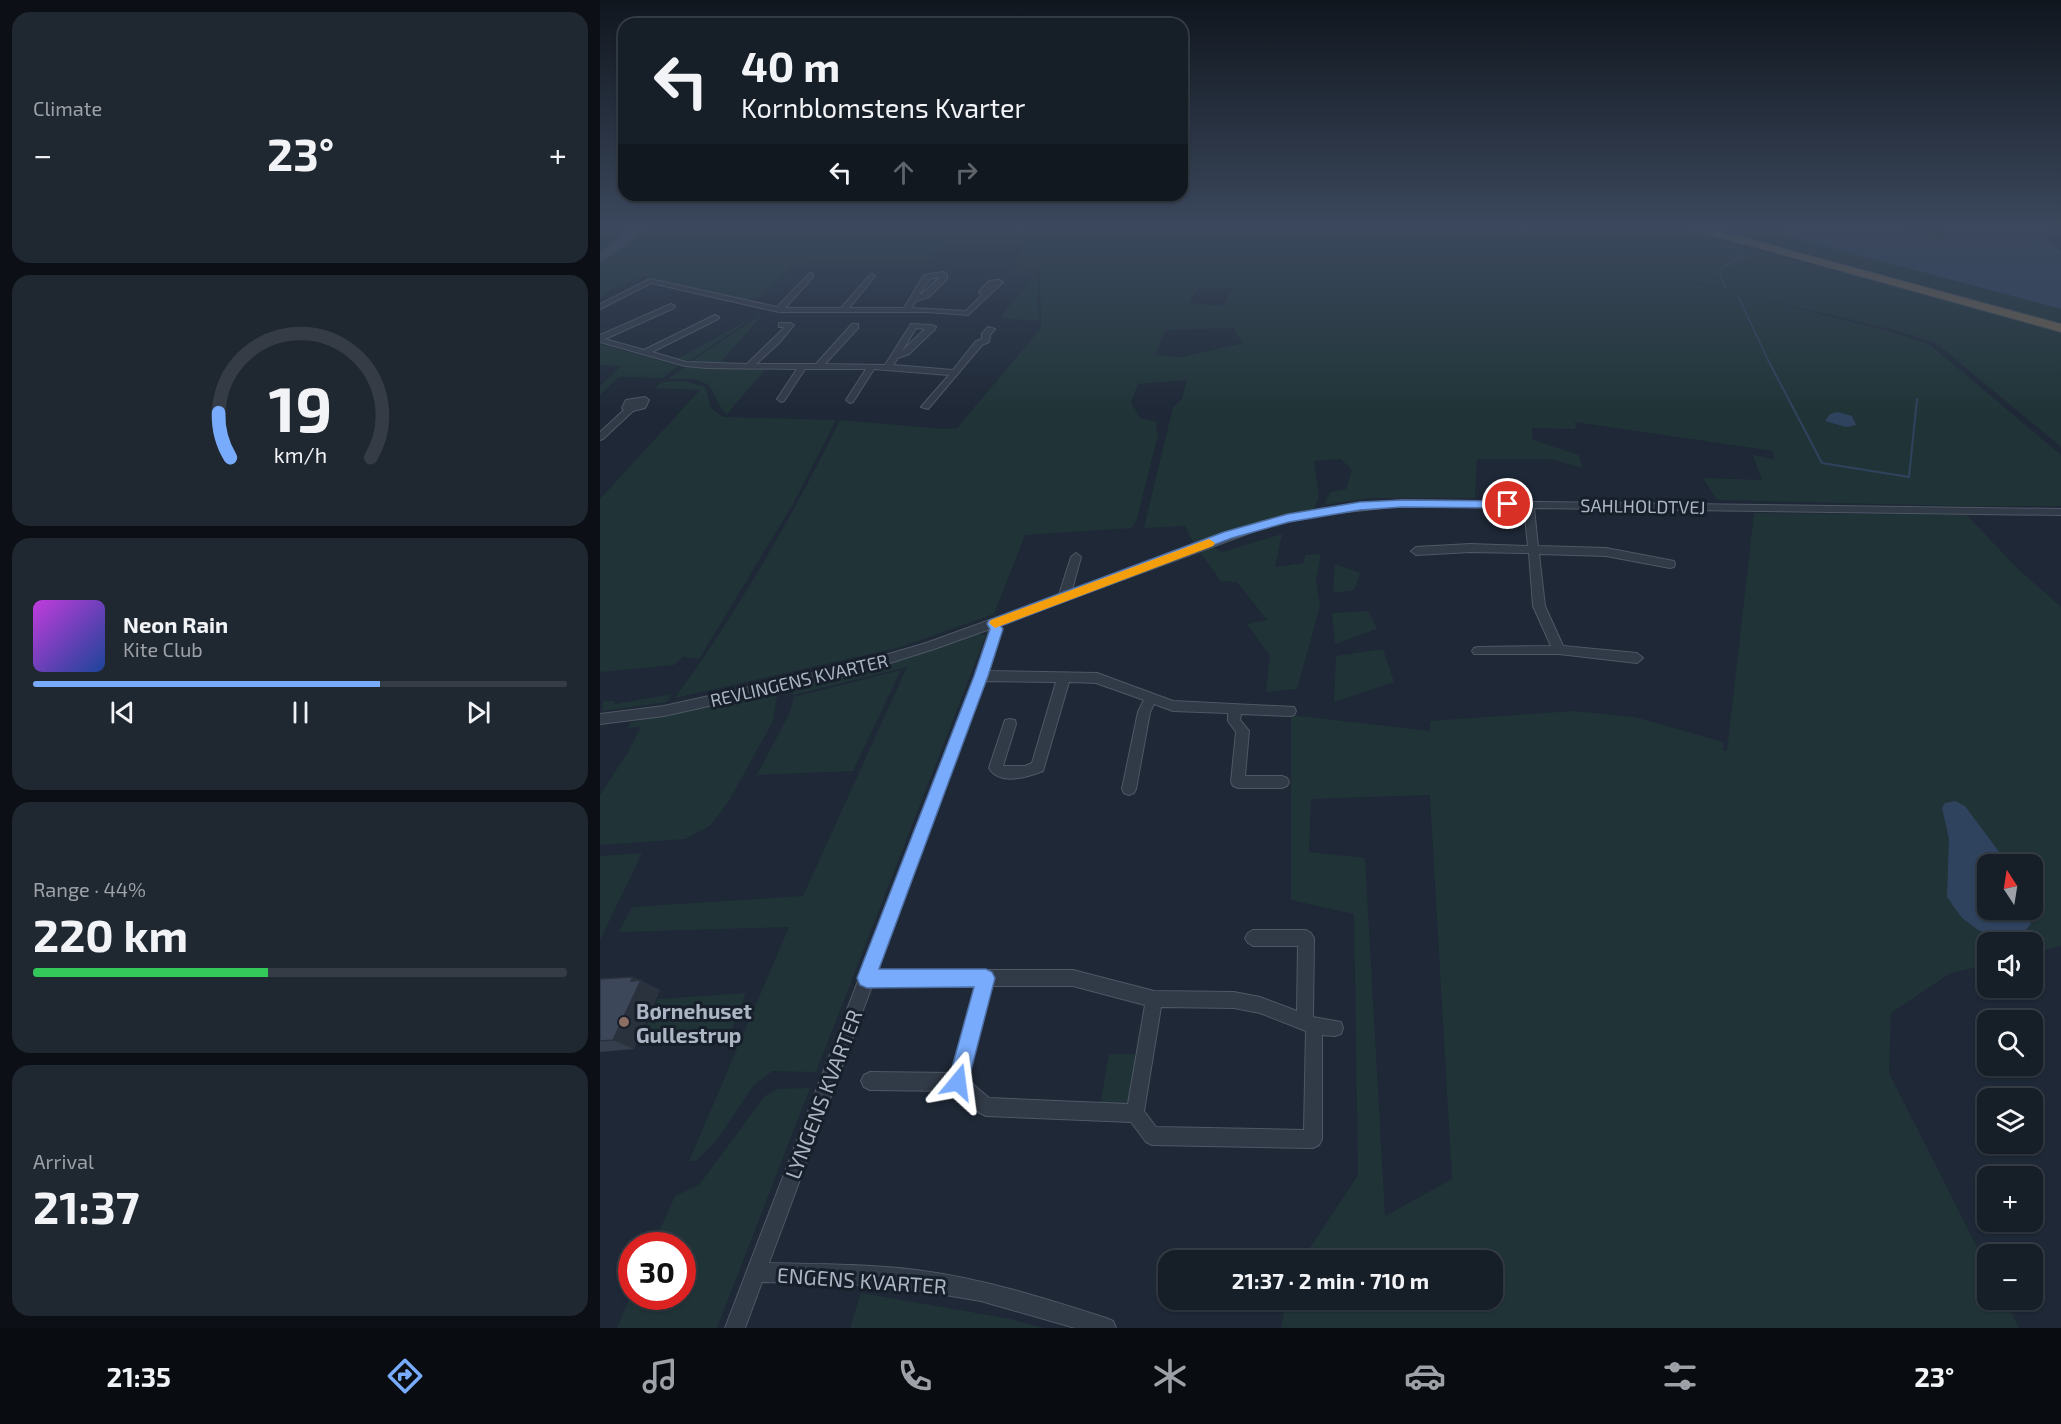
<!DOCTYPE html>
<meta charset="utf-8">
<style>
body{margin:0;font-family:"Exo 2",sans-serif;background:#1f2730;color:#f1f3f6;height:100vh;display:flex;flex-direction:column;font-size:22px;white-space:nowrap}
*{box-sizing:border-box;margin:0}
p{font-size:20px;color:#9ea2a8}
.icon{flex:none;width:33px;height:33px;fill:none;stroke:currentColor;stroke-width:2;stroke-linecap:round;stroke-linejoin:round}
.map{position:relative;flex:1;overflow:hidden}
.side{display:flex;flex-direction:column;gap:12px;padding:12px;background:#0c1016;width:600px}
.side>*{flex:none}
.guide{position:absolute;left:18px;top:18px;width:570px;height:183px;border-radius:18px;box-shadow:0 2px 4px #0004,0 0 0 2px #353c45;background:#161e28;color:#f1f3f6;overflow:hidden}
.needle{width:39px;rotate:348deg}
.tools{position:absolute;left:1377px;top:854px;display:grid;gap:12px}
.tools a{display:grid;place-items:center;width:66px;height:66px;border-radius:12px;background:#161e28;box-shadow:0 2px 4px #0004,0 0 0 2px #353c45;font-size:30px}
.speed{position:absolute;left:18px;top:1232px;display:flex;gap:12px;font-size:30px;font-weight:700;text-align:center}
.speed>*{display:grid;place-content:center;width:78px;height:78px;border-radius:50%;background:#161e28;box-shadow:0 2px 4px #0004,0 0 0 2px #353c45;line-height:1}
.speed .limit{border:9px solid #d22;background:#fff;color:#111}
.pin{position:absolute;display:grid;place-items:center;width:51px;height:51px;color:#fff;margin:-26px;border:3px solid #fff;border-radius:50%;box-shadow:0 2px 6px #0007}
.me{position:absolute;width:66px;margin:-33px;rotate:16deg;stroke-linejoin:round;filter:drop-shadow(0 0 4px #0008)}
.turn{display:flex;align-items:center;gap:21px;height:126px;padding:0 24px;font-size:27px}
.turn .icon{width:78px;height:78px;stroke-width:2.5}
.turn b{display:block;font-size:42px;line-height:51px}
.lanes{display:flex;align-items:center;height:57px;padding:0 24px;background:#0003;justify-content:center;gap:30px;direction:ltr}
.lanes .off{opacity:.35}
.big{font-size:45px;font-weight:700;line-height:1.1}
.side .widget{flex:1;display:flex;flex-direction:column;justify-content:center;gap:9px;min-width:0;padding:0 21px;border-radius:18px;background:#1f2730}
.side .dial{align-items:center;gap:0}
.dial svg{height:156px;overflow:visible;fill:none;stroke:#353c45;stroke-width:7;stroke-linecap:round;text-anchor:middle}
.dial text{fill:#f1f3f6;stroke:none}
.song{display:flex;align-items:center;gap:18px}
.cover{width:72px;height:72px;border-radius:9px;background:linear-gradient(135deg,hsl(290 70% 55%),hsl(220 70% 35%))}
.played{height:6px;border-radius:3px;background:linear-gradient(90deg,#78abfc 65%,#353c45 65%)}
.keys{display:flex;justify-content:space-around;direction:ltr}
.heat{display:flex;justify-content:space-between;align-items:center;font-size:33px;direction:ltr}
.charge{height:9px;border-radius:4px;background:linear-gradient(90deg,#34c759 44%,#353c45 0)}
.trip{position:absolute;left:558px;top:1250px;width:345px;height:60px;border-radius:18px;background:#161e28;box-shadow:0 2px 4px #0004,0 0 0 2px #353c45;font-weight:700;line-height:60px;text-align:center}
.tabs{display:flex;height:96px;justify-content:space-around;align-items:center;background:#090c10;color:#9ea2a8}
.tabs .icon{width:42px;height:42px}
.tabs .active{color:#78abfc}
.tabs b{font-size:27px;color:#f1f3f6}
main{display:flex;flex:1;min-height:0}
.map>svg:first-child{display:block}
.green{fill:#203437;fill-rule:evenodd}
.water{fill:#30435e}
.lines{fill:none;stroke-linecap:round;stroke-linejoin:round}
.stream-far1{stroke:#30435e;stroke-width:1.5}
.stream{stroke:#30435e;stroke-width:2}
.street-casing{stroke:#4f5865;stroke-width:2}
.secondary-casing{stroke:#4f5865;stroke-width:2}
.highway-casing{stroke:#3c4551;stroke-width:2}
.street{fill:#313a47;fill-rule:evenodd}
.secondary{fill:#3f495a;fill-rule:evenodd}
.highway{fill:#6d614e;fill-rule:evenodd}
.wall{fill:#343e4d}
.shaded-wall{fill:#2a323e}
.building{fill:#3c4859;stroke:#2a323e;stroke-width:1.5}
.route{fill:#78abfc;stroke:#4e6fa4;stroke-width:1.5}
.slow{fill:#f59e0b}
.education-dot{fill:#8d6e63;stroke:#171f2b;stroke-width:2}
.labels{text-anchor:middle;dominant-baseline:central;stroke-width:6;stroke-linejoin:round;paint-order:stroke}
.street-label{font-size:18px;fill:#abb5c4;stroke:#171f2b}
.near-poi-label{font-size:21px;font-weight:bold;fill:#abb5c4;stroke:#171f2b;text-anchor:start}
.near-street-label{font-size:21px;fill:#abb5c4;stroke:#171f2b}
</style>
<main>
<section class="side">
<div class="widget"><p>Climate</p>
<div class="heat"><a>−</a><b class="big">23°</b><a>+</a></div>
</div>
<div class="widget dial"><svg viewBox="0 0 100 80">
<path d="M14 69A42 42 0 1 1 86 69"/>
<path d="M14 69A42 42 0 0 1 8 46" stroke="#78abfc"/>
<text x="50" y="56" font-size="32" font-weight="700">19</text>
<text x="50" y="72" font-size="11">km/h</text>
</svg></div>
<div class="widget">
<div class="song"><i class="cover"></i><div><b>Neon Rain</b><p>Kite Club</p></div></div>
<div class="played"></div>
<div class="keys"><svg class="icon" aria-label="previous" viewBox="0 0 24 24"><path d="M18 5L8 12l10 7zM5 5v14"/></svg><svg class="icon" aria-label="pause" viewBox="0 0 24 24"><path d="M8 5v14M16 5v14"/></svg><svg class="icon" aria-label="next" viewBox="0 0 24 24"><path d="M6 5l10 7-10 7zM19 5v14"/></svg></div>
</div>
<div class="widget"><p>Range · 44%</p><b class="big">220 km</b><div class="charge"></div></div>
<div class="widget"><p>Arrival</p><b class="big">21:37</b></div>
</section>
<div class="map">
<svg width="1461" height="1328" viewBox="0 0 1461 1328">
<rect width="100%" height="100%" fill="#1e2836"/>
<path class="green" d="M0,228H35L0,253Z
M45,228H1065L1316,291L1461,333V447L1336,343L1294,330L1135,293L1092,280L1087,281L1291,332L1329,344L1461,455V506H1363L1117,500L1103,478L1162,480L1153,455L1174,459L1173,451L975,422L976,429L932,428L933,440L979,455L982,468L951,459H877L875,498H769L724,505L730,492L746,489L752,470L741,459L714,461L719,497L713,510L669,519L594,544L585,526L544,528L573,407L582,399L587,380L538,384L531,402L540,418L558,422L556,430L558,434L537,519L532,528L425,535L394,614L301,647L75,698C139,610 192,517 240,420L344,429L357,428L441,328L440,272L413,263L427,246L344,244L325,263H221L192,266L160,297L140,300L44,276L12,289L0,298V262ZM599,288L632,289V290L623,306L589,303ZM634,328L643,343L581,357L555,355L566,330Z
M1115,228H1188L1185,231L1190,237L1461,309V323Z
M1280,228H1345L1347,239L1340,240Z
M416,267L437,273L439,321L400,318L434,276L407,273Z
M160,313L89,361L77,359Z
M164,313L119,364L91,362L92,361Z
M0,344L79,366L63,378L19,377L0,395V386L21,366L0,365Z
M85,367L166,369L127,414L121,408L109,385L95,379H68Z
M84,381L105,387L111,408L123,417L236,420L193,504L99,659L83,657L74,665L0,672V499L100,390L55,388L62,382Z
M1154,513L1367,515L1417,568L1461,607V946L1433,953L1432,942H1388L1387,964L1349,974L1291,1013L1289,1073L1387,1267L1388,1299H1404L1419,1328H681L686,1299H892V1260H702L758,1175L754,914L691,900V715L830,731V721L974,711L1035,717L1123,742V750L1127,751ZM830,795L852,1179L785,1216L765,858L709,852L711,799ZM1388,864H1432V909H1388Z
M682,534L675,567L704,563L705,555L721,554L716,581L720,606L697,689L666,692L670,656L647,624L667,620L637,582L621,581L599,551L613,547L622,552Z
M735,564L760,573L754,590L733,593Z
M768,611L777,629L735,644L732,613Z
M378,634L386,635L216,1072L172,1071L153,1086L117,1140L96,1161H89L189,927L19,932L32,907L203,896L307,667L193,695L194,689L308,658Z
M783,649L794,682L734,702L736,656Z
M301,670L253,771L157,775L190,712L194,697Z
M178,691L173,721L129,801L110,826L85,839L0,845V795L28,752L41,727L28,728L31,722Z
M72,694L67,702L2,711L3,701H14L15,704Z
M42,853L0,940V856Z
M146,993L128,1039L37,1045L58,999Z
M509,1054H535L536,1057L529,1105H500Z
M210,1088L117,1328H17L31,1295L82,1296V1245H53L75,1196L99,1185L165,1096L178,1089Z
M261,1293L411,1319L443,1328H250Z"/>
<path class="water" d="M1188,228H1280L1340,240L1347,238L1345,228H1437L1461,251V309L1190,237L1185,231Z
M1238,412L1252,416L1256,425L1246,427L1225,421L1230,414Z
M1355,801L1365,806L1408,864H1388V909H1427L1431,924L1420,936H1393L1378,930L1362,918L1347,897L1349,839L1342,808L1345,803Z"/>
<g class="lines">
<path class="stream-far1" d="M1125,288L1119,271L1131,262L1144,258L1143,253
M1139,298L1169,362"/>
<path class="stream" d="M1168,360L1222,463L1309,477L1317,399"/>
<defs>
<path id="street" d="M343,272L347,274V279L329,297L316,301L311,308L366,311L382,295L379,292L389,281L399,280L403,282L368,315L328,312H179L51,283L0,309V304L50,279L177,307L210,273H213V277L185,308H241L271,274L275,276L249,308H304L324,275ZM340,277L323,293L319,295L330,279Z
M71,304L75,306L74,308L5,339L44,350L115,315L119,317L118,319L52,352L86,362L147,364L183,329L184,327H179V323H190L194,325L179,343L156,364H216L252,324H258V328L225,364L285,365L311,324L332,325L336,327L335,329L309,354L298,358L293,365L353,370L376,341L382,339V334L388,327L395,329L390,335L389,342L382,345L328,409L321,407L349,375L274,369L253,402L250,403L246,400L266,369H205L184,401L181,402L177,399L197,369L106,368L85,366L0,342V335ZM316,328L325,329L302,351Z
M45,397L49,400L45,408L33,411L3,439L0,440V432L24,410L22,408L26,400Z
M802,500L1461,509V515L934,508L938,546L1006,548L1074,561L1075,564L1074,567L1070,568L1006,556L939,554L945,606L963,646L1037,653L1043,658L1037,663L959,654H874L872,651L874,648L878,647L951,646L933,606L929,553L870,552L816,555L811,551L816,547L870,544L928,546L924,508L802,506L719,515L666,527L400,625L402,629L389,671L497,673L573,701L694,707L696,711L694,715L690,716L641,714L640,720L649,731L645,776H682L687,778L689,782L687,786L682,788H638L633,786L631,782L636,732L628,721V713L573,711L554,704L550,712L536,789L534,793L529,795L524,793L522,789L538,712L544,700L496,683L469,682L443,771C428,777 399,786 389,768L405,720L410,719L415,720L416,724L403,766H425L432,763L456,682L385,681L278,970H473L554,991L634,992L660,997L697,1011L698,946H653L648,943L645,938L648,933L653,930H706L711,933L714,938L713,1017L741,1022L743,1028L741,1034L735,1036L722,1035V1139L719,1145L713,1148L552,1145L546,1142L531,1122L386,1116L380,1113L355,1091L270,1090L264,1087L261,1081L264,1075L270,1072L352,1073L376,986H272L169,1263C218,1264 267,1264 316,1270C381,1278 444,1298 506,1318L513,1321L516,1328H475L381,1301L316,1290L247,1284L162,1282L145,1328H125L375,676L390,629L334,649L258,673L64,716L0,724V714L64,706L258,663L326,643L459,595L471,557L476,553L481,557L472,590L660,522L719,509ZM392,986H473L545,1005L528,1104L389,1098L367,1079ZM561,1007L634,1008L660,1013L706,1031L704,1130L556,1127L544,1111Z"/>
<path id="secondary" d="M34,228H46L0,261V253Z"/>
<path id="highway" d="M1086,228H1108L1461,324V332Z"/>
</defs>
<use href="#street" class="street-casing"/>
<use href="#secondary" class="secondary-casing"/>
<use href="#highway" class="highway-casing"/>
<use href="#street" class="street"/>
<use href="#secondary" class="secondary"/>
<use href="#highway" class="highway"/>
</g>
<path class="wall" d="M33,977L60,990L34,1049L0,1052V979Z"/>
<path class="shaded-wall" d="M33,977L60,990L34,1049L13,1040Z"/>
<path class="building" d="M33,977L31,981L41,980L13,1040L0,1041V979Z"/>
<linearGradient id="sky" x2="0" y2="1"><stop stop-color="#10161e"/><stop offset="0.55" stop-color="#3b485d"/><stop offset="1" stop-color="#3b485d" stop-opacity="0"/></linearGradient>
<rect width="1461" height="414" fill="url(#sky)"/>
<path class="route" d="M802,500L908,501L913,504L908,508L802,507L760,510L689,522L632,538L401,626L403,629L388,676L279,969H386L392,972L395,978L368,1082L365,1089L358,1092L351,1089L348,1082L374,987L267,988L260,985L257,978L374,676L390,629L387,624L389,620L624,532L688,514L760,502Z"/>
<path class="slow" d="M609,539L615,543L613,546L400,626L395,628L389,623L391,620Z"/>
<circle class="education-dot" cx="24" cy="1022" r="6"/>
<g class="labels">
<g class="street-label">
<text transform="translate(1043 506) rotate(1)">SAHLHOLDTVEJ</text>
<text transform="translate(199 680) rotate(-13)">REVLINGENS KVARTER</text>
</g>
<g class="near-poi-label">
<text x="36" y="1010">Børnehuset<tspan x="36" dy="24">Gullestrup</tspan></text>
</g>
<g class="near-street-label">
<text transform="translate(223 1094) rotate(-69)">LYNGENS KVARTER</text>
<text transform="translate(262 1280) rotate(4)">ENGENS KVARTER</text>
</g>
</g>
</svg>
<div class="tools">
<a><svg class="needle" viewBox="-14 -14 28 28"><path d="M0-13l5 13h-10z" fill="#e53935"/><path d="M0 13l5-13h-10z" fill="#9ea2a8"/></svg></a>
<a><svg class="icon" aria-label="sound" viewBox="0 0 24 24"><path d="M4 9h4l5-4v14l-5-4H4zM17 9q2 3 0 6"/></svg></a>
<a><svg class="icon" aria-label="search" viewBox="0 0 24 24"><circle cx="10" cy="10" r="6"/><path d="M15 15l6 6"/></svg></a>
<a><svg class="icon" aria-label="layers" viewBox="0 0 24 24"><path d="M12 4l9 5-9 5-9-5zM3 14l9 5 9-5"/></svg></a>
<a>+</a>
<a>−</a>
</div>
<div class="speed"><div class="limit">30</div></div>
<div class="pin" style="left:908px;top:504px;background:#d93025"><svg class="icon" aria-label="arrive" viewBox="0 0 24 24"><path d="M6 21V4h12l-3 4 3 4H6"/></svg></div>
<svg class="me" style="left:358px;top:1082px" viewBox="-20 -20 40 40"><path d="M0-17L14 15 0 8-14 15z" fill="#78abfc" stroke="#fff" stroke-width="4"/></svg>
<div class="trip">21:37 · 2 min · 710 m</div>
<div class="guide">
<div class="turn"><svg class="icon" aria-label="left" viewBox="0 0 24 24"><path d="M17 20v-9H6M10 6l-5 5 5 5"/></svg><div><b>40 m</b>Kornblomstens Kvarter</div></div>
<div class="lanes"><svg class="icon" aria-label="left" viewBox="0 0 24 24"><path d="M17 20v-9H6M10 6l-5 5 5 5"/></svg><svg class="icon off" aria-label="ahead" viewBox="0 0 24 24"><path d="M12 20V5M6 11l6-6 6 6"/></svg><svg class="icon off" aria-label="right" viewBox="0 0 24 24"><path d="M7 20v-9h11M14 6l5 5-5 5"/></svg></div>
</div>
</div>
</main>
<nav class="tabs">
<b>21:35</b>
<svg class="icon active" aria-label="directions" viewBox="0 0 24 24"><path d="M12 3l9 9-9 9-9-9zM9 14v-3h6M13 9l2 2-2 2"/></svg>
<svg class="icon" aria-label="music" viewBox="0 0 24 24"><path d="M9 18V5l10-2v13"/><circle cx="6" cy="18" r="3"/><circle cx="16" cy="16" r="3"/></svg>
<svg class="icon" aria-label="phone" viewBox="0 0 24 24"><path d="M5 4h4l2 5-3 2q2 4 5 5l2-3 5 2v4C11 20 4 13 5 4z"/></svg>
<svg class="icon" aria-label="climate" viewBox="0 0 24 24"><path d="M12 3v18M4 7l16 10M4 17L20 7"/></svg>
<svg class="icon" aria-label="car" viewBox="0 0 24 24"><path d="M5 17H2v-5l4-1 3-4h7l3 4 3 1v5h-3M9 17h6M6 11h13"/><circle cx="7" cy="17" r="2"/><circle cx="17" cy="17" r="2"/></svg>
<svg class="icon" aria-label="filters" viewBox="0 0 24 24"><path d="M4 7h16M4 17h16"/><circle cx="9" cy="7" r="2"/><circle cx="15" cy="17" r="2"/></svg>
<b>23°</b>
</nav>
